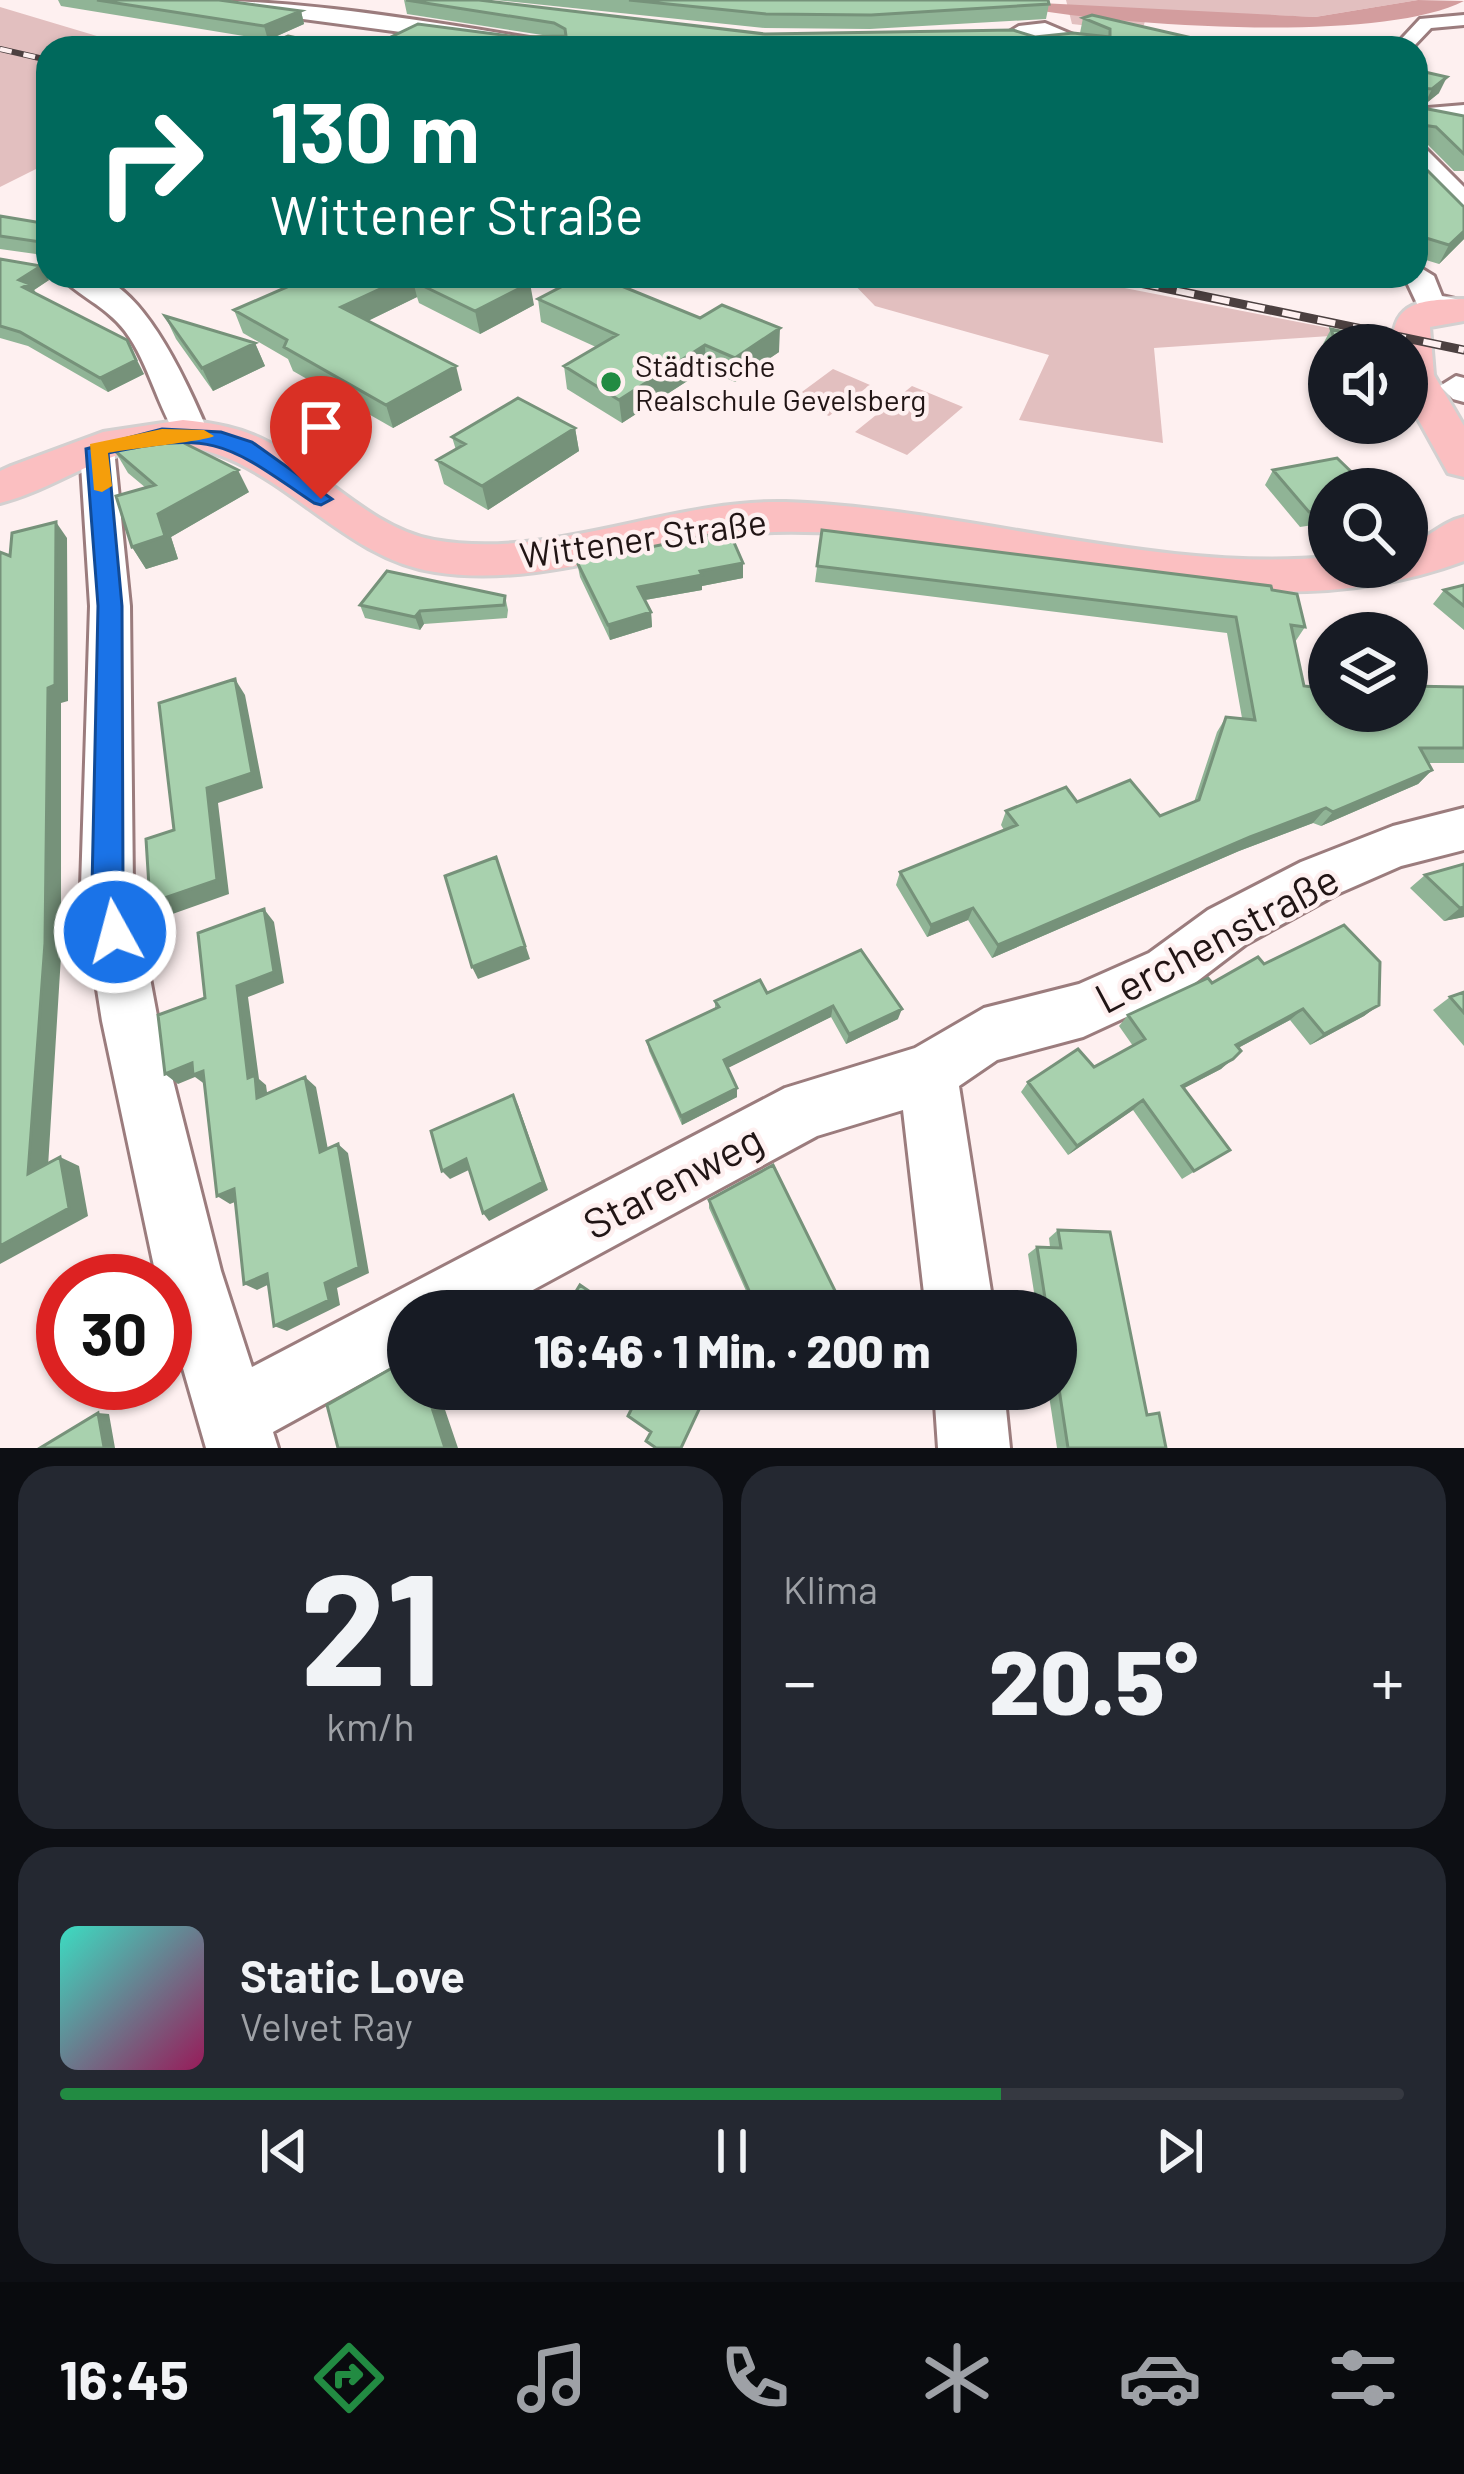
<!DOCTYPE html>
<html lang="de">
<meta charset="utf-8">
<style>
body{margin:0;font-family:Barlow,sans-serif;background:#242831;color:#f1f3f6;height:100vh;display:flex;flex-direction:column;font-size:45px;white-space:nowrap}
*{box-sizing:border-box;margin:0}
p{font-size:39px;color:#9ea1a6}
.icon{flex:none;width:66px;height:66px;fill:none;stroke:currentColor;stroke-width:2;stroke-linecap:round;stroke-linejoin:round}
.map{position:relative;height:1448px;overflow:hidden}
.side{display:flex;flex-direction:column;gap:18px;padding:18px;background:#0d0f14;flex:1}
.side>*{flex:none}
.top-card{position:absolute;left:36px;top:36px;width:1392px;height:252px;border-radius:36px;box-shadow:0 3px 9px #0004;background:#00695c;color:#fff;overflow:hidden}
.tools{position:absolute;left:1308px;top:324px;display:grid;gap:24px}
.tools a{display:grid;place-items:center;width:120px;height:120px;border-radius:50%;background:#171b24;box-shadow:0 3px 9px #0004;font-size:60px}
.speed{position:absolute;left:36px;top:1254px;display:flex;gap:24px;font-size:60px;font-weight:700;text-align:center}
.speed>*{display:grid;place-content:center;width:156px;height:156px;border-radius:50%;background:#171b24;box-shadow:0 3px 9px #0004;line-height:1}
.speed .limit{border:18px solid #d22;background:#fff;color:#111}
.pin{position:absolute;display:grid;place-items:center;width:102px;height:102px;color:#fff;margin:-123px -51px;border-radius:50% 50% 50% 0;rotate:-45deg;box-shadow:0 0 12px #0007}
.pin .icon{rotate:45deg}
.me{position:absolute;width:132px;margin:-66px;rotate:353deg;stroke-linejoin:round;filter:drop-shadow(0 0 9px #0008)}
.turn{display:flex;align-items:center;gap:42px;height:252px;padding:0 36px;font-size:54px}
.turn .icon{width:156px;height:156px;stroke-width:2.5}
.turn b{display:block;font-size:84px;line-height:102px}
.big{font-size:90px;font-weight:800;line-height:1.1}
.side .widget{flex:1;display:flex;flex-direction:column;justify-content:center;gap:18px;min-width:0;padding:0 42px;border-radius:36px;background:#242831}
.side .dial{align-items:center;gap:0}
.dial b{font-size:156px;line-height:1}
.song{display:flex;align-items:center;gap:36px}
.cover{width:144px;height:144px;border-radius:18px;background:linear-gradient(135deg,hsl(170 70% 55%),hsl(330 70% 35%))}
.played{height:12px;border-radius:6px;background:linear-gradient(90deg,#228b42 70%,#363941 70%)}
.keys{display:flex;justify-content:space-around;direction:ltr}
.heat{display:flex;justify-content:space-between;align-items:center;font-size:66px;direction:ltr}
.side .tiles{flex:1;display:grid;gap:18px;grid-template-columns:1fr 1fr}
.widget:last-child{grid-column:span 2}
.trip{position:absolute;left:387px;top:1290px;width:690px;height:120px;border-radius:60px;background:#171b24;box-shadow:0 3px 9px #0004;font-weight:800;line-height:120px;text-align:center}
.menu{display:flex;height:192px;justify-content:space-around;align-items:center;background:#090b0e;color:#9ea1a6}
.menu .icon{width:84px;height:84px}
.menu .active{color:#228b42}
.menu b{font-size:54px;color:#f1f3f6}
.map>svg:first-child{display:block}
.green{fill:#e2bfbf}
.water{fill:#d39d9e}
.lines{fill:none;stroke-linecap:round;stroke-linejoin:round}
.minor-casing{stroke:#9b7c7d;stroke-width:6}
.major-casing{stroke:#d3d0d0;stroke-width:6}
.minor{fill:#fff;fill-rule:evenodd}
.major{fill:#fbbfc1;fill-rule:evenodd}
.rail-far1-casing{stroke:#4c4040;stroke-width:6}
.rail-casing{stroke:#4c4040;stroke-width:9}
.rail-far1{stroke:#fef0f0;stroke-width:4.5;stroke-dasharray:12;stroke-linecap:butt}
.rail{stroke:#fef0f0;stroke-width:6;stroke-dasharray:18;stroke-linecap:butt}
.wall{fill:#90b496}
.shaded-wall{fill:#76927a}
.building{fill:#a8d1ae;stroke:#76927a;stroke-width:3}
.route{fill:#1a73e8;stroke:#114b97;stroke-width:3}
.slow{fill:#f59e0b}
.poi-dot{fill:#228b42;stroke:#fef0f0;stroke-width:4.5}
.labels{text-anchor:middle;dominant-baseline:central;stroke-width:9;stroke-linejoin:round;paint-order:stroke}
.far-poi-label{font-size:30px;fill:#211515;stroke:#fef0f0;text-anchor:start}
.street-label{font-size:36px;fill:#211515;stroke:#fef0f0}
.near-street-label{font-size:42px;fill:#211515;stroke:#fef0f0}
</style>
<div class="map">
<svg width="1464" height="1448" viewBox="0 0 1464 1448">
<rect width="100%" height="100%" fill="#fef0f0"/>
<path class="green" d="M1066,0H1418L1315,17L1148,10L1142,32L1072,24Z
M0,7L137,48H48V163L0,187Z
M846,276H1063L1360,334L1154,348L1163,443L1019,420L1049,355L875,306Z
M833,369L870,385L829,416L791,400Z
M912,386L963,407L907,455L855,432Z"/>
<path class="water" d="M981,0L1315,17L1418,0L1464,1C1373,47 1083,24 981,0Z"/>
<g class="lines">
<defs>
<path id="minor" d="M189,0C311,0 436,23 555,42L564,48H521L198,5Z
M1464,15V25L1431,28L1412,48H1393L1420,19Z
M1045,23L1104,48C1073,48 1032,54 1006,34L1019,26Z
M1464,105V117L1416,121V109Z
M1416,145L1424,147L1464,187V208L1455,206L1416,165Z
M1416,265L1434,276L1442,296L1464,301V319L1419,308L1404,276H1416Z
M60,276C72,276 87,274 98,277C147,290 191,391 209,434L204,441H180C157,407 150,365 125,331C105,305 79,297 60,276Z
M1456,376L1464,378V402L1453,399L1440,386Z
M97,439L109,442L114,449L130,606L133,887L158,1021L221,1271L252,1367L785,1088L915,1048L984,1008L1079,984L1149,953L1208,910L1301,862L1393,826L1464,808V850L1401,866L1337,894L1246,944L1187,989L1083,1037L997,1060L959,1086L994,1311H926L903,1110L817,1136L494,1311H408V1358L273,1432L278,1448H206L165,1306V1281H158L155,1271L102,1021L81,887L90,606L80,449L85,442Z
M934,1389H1004L1010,1448H938Z"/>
<path id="major" d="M1464,299V321L1430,327L1434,375L1464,426V477L1448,473L1407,399V345H1393C1392,299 1426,300 1464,299Z
M183,420C213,423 243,428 270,443C324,472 373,529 434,540C551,561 669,499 786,502C962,508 1157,573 1329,557V567H1407V546C1429,538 1442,522 1464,517V561C1237,646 1006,526 775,532C662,535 548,590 435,572C327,556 265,434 152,447C96,454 53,490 0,503V471L11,466L103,432Z"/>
</defs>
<use href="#minor" class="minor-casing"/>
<use href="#major" class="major-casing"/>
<use href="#minor" class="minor"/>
<use href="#major" class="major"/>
<defs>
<path id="rail-far1" d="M0,49L48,60"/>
<path id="rail" d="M1106,276L1464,350"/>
</defs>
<use href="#rail-far1" class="rail-far1-casing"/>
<use href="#rail" class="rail-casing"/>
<use href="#rail-far1" class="rail-far1"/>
<use href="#rail" class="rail"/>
</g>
<path class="wall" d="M58,0H219L301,11L304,24L268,40L61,6Z
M404,0L765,34L1035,37L1080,33L1083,18L1236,48L518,37L549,36L407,14Z
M495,0H1048L1049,4L1046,19L870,29L765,28Z
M1416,70L1439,93L1424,105H1419L1423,108L1464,116V171H1454L1427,144L1423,143L1424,154L1419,163L1464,239L1439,264L1416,257Z
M0,216L48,224L43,255L0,249Z
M0,259L49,280L34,290L37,294L144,374L108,392L28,346L0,338Z
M312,276H516L534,305L480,334L419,303L417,297L368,321L462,390L393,428L293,371L288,359L243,333L234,310Z
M538,299L779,352L735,382L706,369L622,423L567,389L564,366L596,347L541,322Z
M165,316L255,343L265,366L213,391L176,339Z
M1331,329L1387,345H1329V362L1323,344Z
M575,428L579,451L488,510L444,484L437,460L456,450L452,437Z
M115,451L249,492L171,537L178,559L146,569L132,547L146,488L128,473Z
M1273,470L1329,489V541L1313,525L1300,527L1265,485Z
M822,530L1272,590L1305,627L1295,642L1304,686L1329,711L1464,687V763H1428L1432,770L1418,784L1321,826L1313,823L1239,851L992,958L968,920L927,937L896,885L900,872L1004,830L1001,825L1006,811L1077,802L1160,816L1194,802L1217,732L1226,717L1242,718L1227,633L815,582Z
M577,562L743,578L702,586V590L645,600L651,612L652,627L610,640L580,577Z
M1464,585V630L1433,604L1444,590Z
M505,596L508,610L507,618L424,624L420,630L365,618L360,605Z
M1464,864V917L1444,921L1410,888L1425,875Z
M1264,964L1379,1005L1364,1016L1310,1045L1290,1020L1238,1048L1221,1069L1184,1088L1230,1150L1182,1179L1133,1110L1068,1155L1021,1092L1028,1082L1094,1067L1133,1046L1119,1026L1128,1015Z
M1464,992V1046L1433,1010L1450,997Z
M767,993L898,1019L846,1044L831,1017L727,1068L737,1097L682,1125L649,1051L647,1041L715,1009V1001Z
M709,1200L845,1311H755L709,1208Z
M1058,1230L1147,1415L1166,1448H1057L1048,1389H1056V1311H1037L1028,1254L1037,1247H1050L1049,1238Z"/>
<path class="shaded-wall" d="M301,11L304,24L268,40L264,26Z
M1447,77L1439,93L1424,105L1432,89Z
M1464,231V239L1439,264L1449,245Z
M41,266L49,280L34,290L39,298L32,301L19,280Z
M153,276H173L156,283Z
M408,276H426L413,281L417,297L349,330L341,307Z
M530,283L534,305L480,334L475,311Z
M780,328L779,352L735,382V358Z
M127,340L144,374L108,392L100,378Z
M255,343L265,366L213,391L202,368Z
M705,345L706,369L622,423L619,400Z
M456,366L462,390L393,428L386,405Z
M575,428L579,451L488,510L482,486Z
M238,470L249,492L171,537L178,559L146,569L132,547L158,514Z
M56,522L67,538L68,701L61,703V956L47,1183L28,1174Z
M743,563V578L702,586V590L639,601L638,587L700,571Z
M420,611L424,624L420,630L415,617Z
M651,612L652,627L610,640L608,625Z
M235,679L245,695L263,788L218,803L229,894L164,917L150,903L207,788Z
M1432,770L1418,784L1321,826L1333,812Z
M1326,808L1313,823L1239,851L992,958L998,945L1250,837Z
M496,857L530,959L478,979L472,967Z
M1464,907V917L1444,921L1460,908Z
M973,908L968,920L927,937L931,925Z
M264,909L274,922L284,983L248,997L259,1079L266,1085L269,1107L257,1098L248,1078L237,986Z
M1379,1005L1364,1016L1310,1045L1324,1034Z
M833,1006L831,1017L724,1070V1060Z
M902,1009L898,1019L846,1044L849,1034Z
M1303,1009L1290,1020L1225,1055L1236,1045Z
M1233,1059L1221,1069L1171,1095L1182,1086Z
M192,1063L216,1082L206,1085L195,1077L178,1084L165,1074Z
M305,1077L316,1087L330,1160L320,1152Z
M737,1088V1097L682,1125L681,1116Z
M513,1095L518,1105L548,1190L489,1221L483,1213Z
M1143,1100L1133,1110L1068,1155L1077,1146Z
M338,1144L348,1153L369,1273L337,1288L340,1305L287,1331L274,1326L325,1283Z
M60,1157L79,1166L88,1216L0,1264V1246Z
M466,1159L473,1168L450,1179L442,1171Z
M234,1189L247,1197L230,1204L217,1196Z
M267,1274L280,1279L257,1290L244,1284Z
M426,1389H438L458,1448H445Z
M98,1413L109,1414L115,1448H102Z"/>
<path class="building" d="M97,0H219L301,11L264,26Z
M406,0H479L765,34L1013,30L1035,37L1073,33L1110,37V29L1083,18L1092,15L1236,48H368L418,24L518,37L566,36L565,29L554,23Z
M629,0H1048L1049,4L871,15L766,14Z
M288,36L342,48H260Z
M1416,70L1447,77L1432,89L1421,88L1416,102L1423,108L1464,116V154L1436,127L1422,125L1424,154H1416Z
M1416,159L1464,207V231L1449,245L1416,235Z
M0,216L48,224V262L45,264L41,242L0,236Z
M0,259L41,266L19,280L30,284L23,287L127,340L136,360L100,378L20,332L0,326Z
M312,276H408L341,307L456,366L386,405L284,347L287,340L234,310Z
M423,276H516L530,283L475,311L413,281Z
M582,276H597L700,318L722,305L780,328L735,358L705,345L619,400L564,366L617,335L538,299Z
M165,316L255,343L202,368Z
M1331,329L1385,341L1387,345H1336Z
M518,398L575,428L482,486L437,460L465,444L452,437Z
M166,434L238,470L158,514L165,536L132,547L116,496L155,485L115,451L146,435Z
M1337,458L1369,489H1329V517L1322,510L1309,512L1273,470Z
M56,522L55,685L48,688L45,943L28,1174L60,1157L69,1208L0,1246V552L10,556L12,533Z
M822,530L1271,586L1272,590L1297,594L1305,627L1291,625L1304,686L1329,689V711H1407V686L1464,687V748H1420L1432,770L1333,812L1326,808L1250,837L998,945L973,908L931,925L900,872L1017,825L1006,811L1066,787L1077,802L1130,780L1160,816L1199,800L1226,717L1255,720L1236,617L817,566Z
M729,531L743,563L700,571L702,575L638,587L651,612L608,625L577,562Z
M387,571L505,596L504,605L420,611L415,617L360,605Z
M1464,585V606L1444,590Z
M235,679L252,773L207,788L217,880L150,903L146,839L174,830L159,703Z
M496,857L525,946L472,967L445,876Z
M1464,864V907L1460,908L1425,875Z
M264,909L274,972L237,986L248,1078L255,1075L257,1098L305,1077L320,1152L338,1144L359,1267L325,1283L329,1300L274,1326L267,1274L244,1284L234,1189L217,1196L203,1071L193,1075L192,1063L165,1074L158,1015L205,998L198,933Z
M1344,925L1380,962L1379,1005L1324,1034L1303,1009L1236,1045L1241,1051L1233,1059L1182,1086L1230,1150L1194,1171L1143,1100L1077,1146L1028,1082L1078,1049L1094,1067L1145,1039L1128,1015L1208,978L1212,983L1258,957L1264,964Z
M861,950L902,1009L849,1034L833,1006L724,1060L737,1088L681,1116L647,1041L719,1007L715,1001L760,980L767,993Z
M1464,992V1013L1450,997Z
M513,1095L543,1182L483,1213L466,1159L442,1171L431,1131Z
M773,1165L845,1311H758L709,1200Z
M1058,1230L1110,1232L1147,1415L1159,1413L1166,1448H1068L1056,1369V1311H1047L1037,1247L1061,1248Z
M580,1285L618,1311H564Z
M408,1359V1389H426L445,1448H338L327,1405Z
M611,1389H686L703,1401L681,1448H656L646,1441L651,1432L628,1416L631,1410L609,1394Z
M98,1413L104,1447L102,1448H40Z"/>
<path class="route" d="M162,429L221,432L252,442L332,499L321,505L314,503C227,444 216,430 108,453L122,606L123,887L131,932L126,942L115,947L104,942L92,887L98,606L86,449Z"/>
<path class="slow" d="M162,429L204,430L214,436C207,441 127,449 108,453L112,486L102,492L94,490L90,444Z"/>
<circle class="poi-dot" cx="611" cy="382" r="12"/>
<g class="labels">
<g class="far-poi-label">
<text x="635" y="365">Städtische<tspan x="635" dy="34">Realschule Gevelsberg</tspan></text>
</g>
<g class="street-label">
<text transform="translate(643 537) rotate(-8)">Wittener Straße</text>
</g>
<g class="near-street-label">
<text transform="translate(1216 937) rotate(-28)">Lerchenstraße</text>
<text transform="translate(672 1180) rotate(-28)">Starenweg</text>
</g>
</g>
</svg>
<div class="tools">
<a><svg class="icon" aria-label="sound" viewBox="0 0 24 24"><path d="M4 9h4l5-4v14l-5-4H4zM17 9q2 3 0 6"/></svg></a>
<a><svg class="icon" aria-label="search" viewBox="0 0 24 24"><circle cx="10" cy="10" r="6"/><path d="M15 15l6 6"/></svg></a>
<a><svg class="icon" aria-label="layers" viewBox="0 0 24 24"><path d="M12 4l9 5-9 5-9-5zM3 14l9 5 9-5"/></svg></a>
</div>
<div class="speed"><div class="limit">30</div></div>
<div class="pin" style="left:321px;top:499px;background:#d93025"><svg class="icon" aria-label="arrive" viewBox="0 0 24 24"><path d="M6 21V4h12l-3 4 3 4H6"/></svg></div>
<svg class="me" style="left:115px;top:932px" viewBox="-20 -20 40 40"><circle r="17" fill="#1a73e8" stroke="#fff" stroke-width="3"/><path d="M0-11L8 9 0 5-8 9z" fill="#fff"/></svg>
<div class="trip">16:46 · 1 Min. · 200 m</div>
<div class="top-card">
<div class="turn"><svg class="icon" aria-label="right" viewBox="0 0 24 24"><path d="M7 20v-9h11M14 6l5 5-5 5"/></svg><div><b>130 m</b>Wittener Straße</div></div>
</div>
</div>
<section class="side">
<div class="tiles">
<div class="widget dial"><b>21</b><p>km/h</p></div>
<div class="widget"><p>Klima</p>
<div class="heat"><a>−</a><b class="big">20.5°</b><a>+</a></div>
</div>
<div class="widget">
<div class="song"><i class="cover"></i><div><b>Static Love</b><p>Velvet Ray</p></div></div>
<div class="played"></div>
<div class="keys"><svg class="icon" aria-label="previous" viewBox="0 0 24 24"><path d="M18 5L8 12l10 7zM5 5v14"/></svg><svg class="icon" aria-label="pause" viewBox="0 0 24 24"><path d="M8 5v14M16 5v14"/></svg><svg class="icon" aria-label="next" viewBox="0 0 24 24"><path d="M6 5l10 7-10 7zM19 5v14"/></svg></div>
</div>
</div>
</section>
<nav class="menu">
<b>16:45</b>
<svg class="icon active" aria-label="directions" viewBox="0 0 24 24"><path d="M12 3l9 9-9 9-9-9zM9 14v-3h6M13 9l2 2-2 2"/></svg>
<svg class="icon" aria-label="music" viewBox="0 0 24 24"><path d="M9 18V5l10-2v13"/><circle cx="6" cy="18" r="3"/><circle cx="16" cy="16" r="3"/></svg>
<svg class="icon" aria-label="phone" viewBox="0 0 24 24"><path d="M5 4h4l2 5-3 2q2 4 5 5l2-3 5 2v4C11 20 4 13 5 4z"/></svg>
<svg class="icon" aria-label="climate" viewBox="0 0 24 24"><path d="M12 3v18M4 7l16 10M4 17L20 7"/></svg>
<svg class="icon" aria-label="car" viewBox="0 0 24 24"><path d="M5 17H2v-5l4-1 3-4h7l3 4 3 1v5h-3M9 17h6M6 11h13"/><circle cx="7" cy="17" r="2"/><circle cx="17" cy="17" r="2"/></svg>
<svg class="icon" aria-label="filters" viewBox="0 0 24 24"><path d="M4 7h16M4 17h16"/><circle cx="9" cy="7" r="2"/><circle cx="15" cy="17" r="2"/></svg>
</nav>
